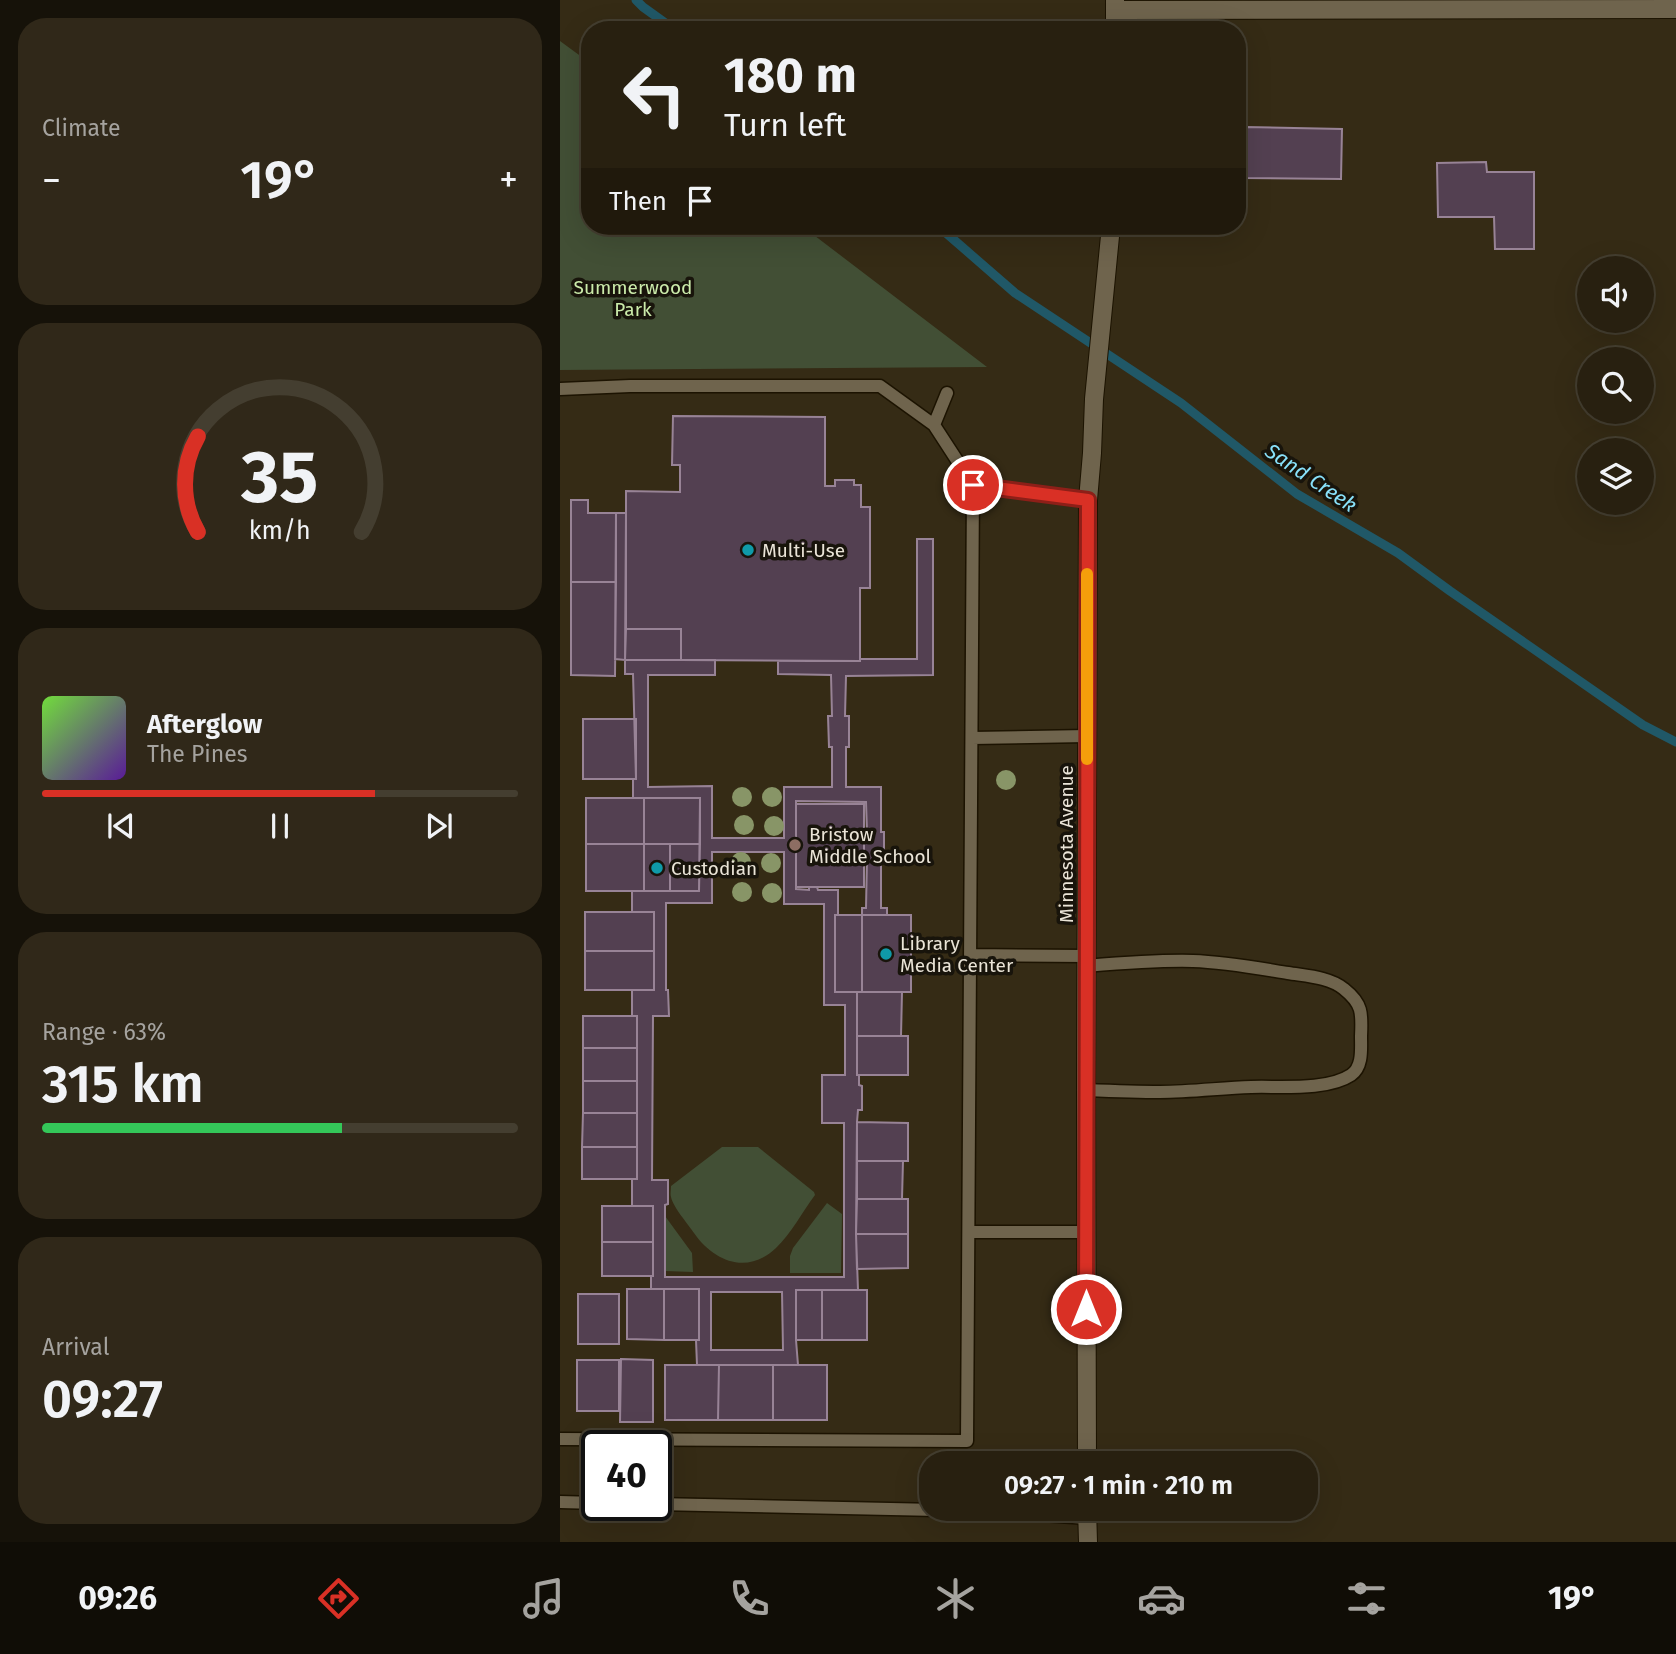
<!DOCTYPE html>
<meta charset="utf-8">
<style>
body{margin:0;font-family:"Fira Sans",sans-serif;background:#302819;color:#f1f3f6;height:100vh;display:flex;flex-direction:column;font-size:26px;white-space:nowrap}
*{box-sizing:border-box;margin:0}
p{font-size:23px;color:#a5a39f}
.icon{flex:none;width:38px;height:38px;fill:none;stroke:currentColor;stroke-width:2;stroke-linecap:round;stroke-linejoin:round}
.map{position:relative;flex:1;overflow:hidden}
.panel{display:flex;flex-direction:column;gap:18px;padding:18px;background:#161209;width:560px}
.panel>*{flex:none}
.top-card{position:absolute;left:21px;top:21px;width:665px;height:214px;border-radius:28px;box-shadow:0 7px 28px #0002,0 0 0 2px #443e30;background:#282010;color:#f1f3f6;overflow:hidden}
.tools{position:absolute;left:1017px;top:256px;display:grid;gap:14px}
.tools a{display:grid;place-items:center;width:77px;height:77px;border-radius:50%;background:#282010;box-shadow:0 7px 28px #0002,0 0 0 2px #443e30;font-size:35px}
.speed{position:absolute;left:21px;top:1430px;display:flex;gap:14px;font-size:35px;font-weight:700;text-align:center}
.speed>*{display:grid;place-content:center;width:91px;height:91px;border-radius:50%;background:#282010;box-shadow:0 7px 28px #0002,0 0 0 2px #443e30;line-height:1}
.speed .limit{border:4px solid #111;border-radius:10px;background:#fff;color:#111}
.pin{position:absolute;display:grid;place-items:center;width:60px;height:60px;color:#fff;margin:-30px;border:4px solid #fff;border-radius:50%;box-shadow:0 2px 7px #0007}
.me{position:absolute;width:77px;margin:-38px;rotate:0deg;stroke-linejoin:round;filter:drop-shadow(0 0 5px #0008)}
.turn{display:flex;align-items:center;gap:24px;height:147px;padding:0 28px;font-size:32px}
.turn .icon{width:91px;height:91px;stroke-width:2.5}
.turn b{display:block;font-size:49px;line-height:60px}
.then{display:flex;align-items:center;height:66px;padding:0 28px;background:#0003;gap:14px;font-size:26px}
.big{font-size:52px;font-weight:600;line-height:1.1}
.panel .widget{flex:1;display:flex;flex-direction:column;justify-content:center;gap:10px;min-width:0;padding:0 24px;border-radius:28px;background:#302819}
.panel .dial{align-items:center;gap:0}
.dial svg{height:182px;overflow:visible;fill:none;stroke:#443e30;stroke-width:7;stroke-linecap:round;text-anchor:middle}
.dial text{fill:#f1f3f6;stroke:none}
.song{display:flex;align-items:center;gap:21px}
.cover{width:84px;height:84px;border-radius:10px;background:linear-gradient(135deg,hsl(100 70% 55%),hsl(270 70% 35%))}
.played{height:7px;border-radius:4px;background:linear-gradient(90deg,#d93025 70%,#443e30 70%)}
.keys{display:flex;justify-content:space-around;direction:ltr}
.heat{display:flex;justify-content:space-between;align-items:center;font-size:38px;direction:ltr}
.charge{height:10px;border-radius:5px;background:linear-gradient(90deg,#34c759 63%,#443e30 0)}
.trip{position:absolute;left:359px;top:1451px;width:399px;height:70px;border-radius:28px;background:#282010;box-shadow:0 7px 28px #0002,0 0 0 2px #443e30;font-weight:600;line-height:70px;text-align:center}
.menu{display:flex;height:112px;justify-content:space-around;align-items:center;background:#100d06;color:#a5a39f}
.menu .icon{width:49px;height:49px}
.menu .selected{color:#d93025}
.menu b{font-size:32px;color:#f1f3f6}
main{display:flex;flex:1;min-height:0}
.map>svg:first-child{display:block}
.green{fill:#424f35}
.lines{fill:none;stroke-linecap:round;stroke-linejoin:round}
.stream{stroke:#205867;stroke-width:9}
.building{fill:#534051;stroke:#988396;stroke-width:2;fill-rule:evenodd}
.service-casing{stroke:#1c1301;stroke-width:15}
.minor-casing{stroke:#1c1301;stroke-width:20}
.tertiary-casing{stroke:#1c1301;stroke-width:20}
.service{stroke:#6f644d;stroke-width:12}
.minor{stroke:#6f644d;stroke-width:18}
.tertiary{stroke:#6f644d;stroke-width:18}
.tree{fill:#889567}
.route-casing{stroke:#8d1f18;stroke-width:18}
.route{stroke:#d93025;stroke-width:12}
.slow{stroke:#f59e0b;stroke-width:12}
.culture-dot{fill:#0f9aa8;stroke:#18140b;stroke-width:2.5}
.education-dot{fill:#8d6e63;stroke:#18140b;stroke-width:2.5}
.labels{text-anchor:middle;dominant-baseline:central;stroke-width:7;stroke-linejoin:round;paint-order:stroke}
.park-label{font-size:19px;fill:#cbebaa;stroke:#18140b}
.poi-label{font-size:19px;fill:#eae4d7;stroke:#18140b;text-anchor:start}
.street-label{font-size:19px;fill:#eae4d7;stroke:#18140b}
.water-label{font-size:21px;font-style:italic;fill:#89e2fb;stroke:#18140b}
</style>
<main>
<section class="panel">
<div class="widget"><p>Climate</p>
<div class="heat"><a>−</a><b class="big">19°</b><a>+</a></div>
</div>
<div class="widget dial"><svg viewBox="0 0 100 80">
<path d="M14 69A42 42 0 1 1 86 69"/>
<path d="M14 69A42 42 0 0 1 14 27" stroke="#d93025"/>
<text x="50" y="56" font-size="32" font-weight="700">35</text>
<text x="50" y="72" font-size="11">km/h</text>
</svg></div>
<div class="widget">
<div class="song"><i class="cover"></i><div><b>Afterglow</b><p>The Pines</p></div></div>
<div class="played"></div>
<div class="keys"><svg class="icon" aria-label="previous" viewBox="0 0 24 24"><path d="M18 5L8 12l10 7zM5 5v14"/></svg><svg class="icon" aria-label="pause" viewBox="0 0 24 24"><path d="M8 5v14M16 5v14"/></svg><svg class="icon" aria-label="next" viewBox="0 0 24 24"><path d="M6 5l10 7-10 7zM19 5v14"/></svg></div>
</div>
<div class="widget"><p>Range · 63%</p><b class="big">315 km</b><div class="charge"></div></div>
<div class="widget"><p>Arrival</p><b class="big">09:27</b></div>
</section>
<div class="map">
<svg width="1116" height="1542" viewBox="0 0 1116 1542">
<rect width="100%" height="100%" fill="#352b15"/>
<path class="green" d="M0,41L30,63V226H242L427,367L0,370Z
M162,1147H198L254,1192L255,1195C243,1211 231,1234 216,1248C188,1275 154,1262 134,1233C128,1224 113,1207 111,1197C110,1194 111,1190 111,1186Z
M267,1203L282,1214L281,1273H230V1256L233,1248Z
M105,1216L132,1253L133,1272L105,1271Z"/>
<g class="lines">
<path class="stream" d="M76,0L83,7L115,30
M378,226L455,293L621,403L737,494L838,553L890,591L1083,725L1116,742"/>
</g>
<path class="building" d="M686,127L782,129L781,179L685,178Z
M926,162L927,172H974V249H935L934,217H878L877,163Z
M113,416L265,417V486H275V480H294V485H301V507H310V588H300V661L121,660V629H66V491L120,492V465H112Z
M11,500H28V513H56V582H11Z
M56,513H66L65,660L55,659Z
M357,539H373V675L286,676L285,716H289V747H286V787H321V832H324V858H321V908H327V915H302V908H306L307,858H304V832H307L306,802L236,801V889L249,890V887H257L258,890H278V915H275V992H297V1075H299V1085L302,1086V1110H298L297,1122L296,1234L298,1290H236V1340L238,1365H137L136,1340H139V1289H91V1276H93V1206H72V1179H77V1016H72V990H94V912H72V891H139L140,798H73V779H76L73,674H65V660H155V675H88V787L152,786V838H224V787H272V747H269L268,716H272L271,675L218,674V661H300V659H357ZM152,852H224V904H264V1005H285V1075H262V1123H284V1277H105V1205L108,1204V1180H92L93,1016H109L108,990H106V903H152ZM151,1292H222L223,1350H151Z
M11,582H56L55,676L11,675Z
M66,629H121V660H65Z
M23,719H76V779H23Z
M26,798H84V844H26Z
M84,798H140V844H84Z
M236,804H304V887H236Z
M26,844H84V891H26Z
M84,844H110V891H84Z
M110,844H140L139,891H110Z
M25,912H94V951H25Z
M275,915H302V992H275Z
M302,915H351V992H302Z
M25,951H94V990H25Z
M297,992H342L341,1036H297Z
M23,1016H77V1048H23Z
M297,1036H348V1075H297Z
M23,1048H77V1081H23Z
M23,1081H77V1113H23Z
M23,1113H77V1147H22Z
M297,1122L348,1123V1161H297Z
M22,1147H77V1179H22Z
M297,1161H343L342,1199H297Z
M297,1199H348V1234H296Z
M42,1206H93V1242H42Z
M296,1234H348V1268L297,1269Z
M42,1242H93V1276H42Z
M67,1289H104V1340L67,1339Z
M104,1289H139V1340H104Z
M236,1290H262V1340H236Z
M262,1290H307V1340H262Z
M18,1294H59V1344H18Z
M61,1359L93,1360V1422H60Z
M17,1360H59V1411H17Z
M105,1365H159L158,1420H105Z
M159,1365H213V1420H158Z
M213,1365H267V1420H213Z"/>
<g class="lines">
<defs>
<path id="service" d="M0,389L70,386H320L374,425L413,485L407,1441L0,1439
M374,425L387,393
M413,485L528,500
M412,738L527,736
M410,955L526,956
M526,1090C551,1091 576,1092 600,1092C631,1092 661,1088 691,1087C719,1086 767,1091 791,1075C803,1067 801,1049 801,1036C802,1014 803,1004 784,989C770,977 746,976 728,973C697,968 665,962 633,961C597,960 562,963 526,966
M409,1232H526
M0,1502L37,1503
M96,1504L424,1511L528,1518"/>
<path id="minor" d="M555,10L1116,9"/>
<path id="tertiary" d="M555,30V0
M527,1463L526,1090L528,500L532,453L534,399L551,226
M527,1508L528,1542"/>
</defs>
<use href="#service" class="service-casing"/>
<use href="#minor" class="minor-casing"/>
<use href="#tertiary" class="tertiary-casing"/>
<use href="#service" class="service"/>
<use href="#minor" class="minor"/>
<use href="#tertiary" class="tertiary"/>
</g>
<g class="tree">
<circle cx="446" cy="780" r="10"/>
<circle cx="182" cy="797" r="10"/>
<circle cx="212" cy="797" r="10"/>
<circle cx="184" cy="825" r="10"/>
<circle cx="214" cy="826" r="10"/>
<circle cx="181" cy="862" r="10"/>
<circle cx="211" cy="863" r="10"/>
<circle cx="182" cy="892" r="10"/>
<circle cx="212" cy="893" r="10"/>
</g>
<g class="lines">
<defs>
<path id="route" d="M413,485L528,500L526,1309"/>
</defs>
<use href="#route" class="route-casing"/>
<use href="#route" class="route"/>
<path class="slow" d="M527,759V574"/>
</g>
<g class="culture-dot">
<circle cx="188" cy="550" r="7"/>
<circle cx="97" cy="868" r="7"/>
<circle cx="326" cy="954" r="7"/>
</g>
<circle class="education-dot" cx="235" cy="845" r="7"/>
<g class="labels">
<g class="park-label">
<text x="73" y="287">Summerwood<tspan x="73" dy="22">Park</tspan></text>
</g>
<g class="poi-label">
<text x="202" y="550">Multi-Use</text>
<text x="249" y="834">Bristow<tspan x="249" dy="22">Middle School</tspan></text>
<text x="111" y="868">Custodian</text>
<text x="340" y="943">Library<tspan x="340" dy="22">Media Center</tspan></text>
</g>
<g class="street-label">
<text transform="translate(506 844) rotate(-90)">Minnesota Avenue</text>
</g>
<g class="water-label">
<text transform="translate(751 478) rotate(34)">Sand Creek</text>
</g>
</g>
</svg>
<div class="tools">
<a><svg class="icon" aria-label="sound" viewBox="0 0 24 24"><path d="M4 9h4l5-4v14l-5-4H4zM17 9q2 3 0 6"/></svg></a>
<a><svg class="icon" aria-label="search" viewBox="0 0 24 24"><circle cx="10" cy="10" r="6"/><path d="M15 15l6 6"/></svg></a>
<a><svg class="icon" aria-label="layers" viewBox="0 0 24 24"><path d="M12 4l9 5-9 5-9-5zM3 14l9 5 9-5"/></svg></a>
</div>
<div class="speed"><div class="limit">40</div></div>
<div class="pin" style="left:413px;top:485px;background:#d93025"><svg class="icon" aria-label="arrive" viewBox="0 0 24 24"><path d="M6 21V4h12l-3 4 3 4H6"/></svg></div>
<svg class="me" style="left:526px;top:1309px" viewBox="-20 -20 40 40"><circle r="17" fill="#d93025" stroke="#fff" stroke-width="3"/><path d="M0-11L8 9 0 5-8 9z" fill="#fff"/></svg>
<div class="trip">09:27 · 1 min · 210 m</div>
<div class="top-card">
<div class="turn"><svg class="icon" aria-label="left" viewBox="0 0 24 24"><path d="M17 20v-9H6M10 6l-5 5 5 5"/></svg><div><b>180 m</b>Turn left</div></div>
<div class="then">Then<svg class="icon" aria-label="arrive" viewBox="0 0 24 24"><path d="M6 21V4h12l-3 4 3 4H6"/></svg></div>
</div>
</div>
</main>
<nav class="menu">
<b>09:26</b>
<svg class="icon selected" aria-label="directions" viewBox="0 0 24 24"><path d="M12 3l9 9-9 9-9-9zM9 14v-3h6M13 9l2 2-2 2"/></svg>
<svg class="icon" aria-label="music" viewBox="0 0 24 24"><path d="M9 18V5l10-2v13"/><circle cx="6" cy="18" r="3"/><circle cx="16" cy="16" r="3"/></svg>
<svg class="icon" aria-label="phone" viewBox="0 0 24 24"><path d="M5 4h4l2 5-3 2q2 4 5 5l2-3 5 2v4C11 20 4 13 5 4z"/></svg>
<svg class="icon" aria-label="climate" viewBox="0 0 24 24"><path d="M12 3v18M4 7l16 10M4 17L20 7"/></svg>
<svg class="icon" aria-label="car" viewBox="0 0 24 24"><path d="M5 17H2v-5l4-1 3-4h7l3 4 3 1v5h-3M9 17h6M6 11h13"/><circle cx="7" cy="17" r="2"/><circle cx="17" cy="17" r="2"/></svg>
<svg class="icon" aria-label="filters" viewBox="0 0 24 24"><path d="M4 7h16M4 17h16"/><circle cx="9" cy="7" r="2"/><circle cx="15" cy="17" r="2"/></svg>
<b>19°</b>
</nav>
